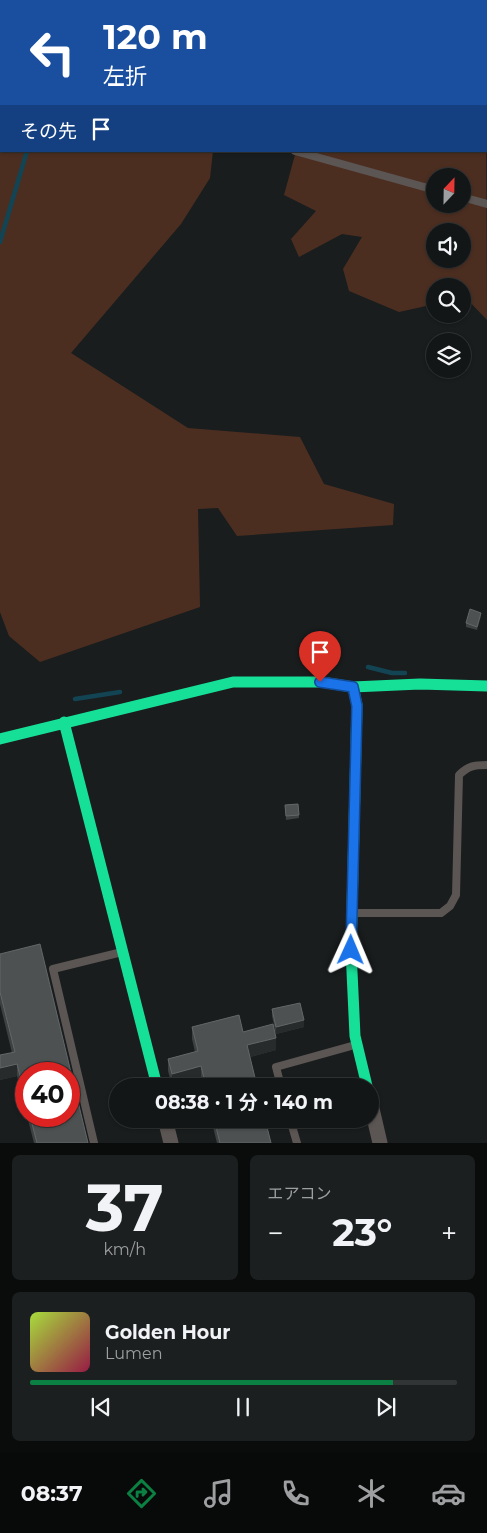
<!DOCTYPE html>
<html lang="ja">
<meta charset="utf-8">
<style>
body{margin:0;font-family:Montserrat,"Noto Sans JP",sans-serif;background:#1c1f1f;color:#f1f3f6;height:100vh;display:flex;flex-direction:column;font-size:19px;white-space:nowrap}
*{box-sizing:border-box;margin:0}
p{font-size:16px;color:#9d9fa1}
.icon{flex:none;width:28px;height:28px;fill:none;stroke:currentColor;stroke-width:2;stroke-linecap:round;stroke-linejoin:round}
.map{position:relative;height:1143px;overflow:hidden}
.panel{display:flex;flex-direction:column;gap:12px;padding:12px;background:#0a0c0c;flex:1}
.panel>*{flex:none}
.top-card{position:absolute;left:0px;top:0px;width:488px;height:152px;box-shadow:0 1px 4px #0004,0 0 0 1px #323535;background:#1a4fa0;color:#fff;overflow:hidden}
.needle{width:32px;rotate:22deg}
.fabs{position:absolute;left:426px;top:168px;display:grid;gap:10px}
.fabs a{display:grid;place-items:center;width:45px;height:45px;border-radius:50%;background:#131616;box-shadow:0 1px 4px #0004,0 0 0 1px #323535;font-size:25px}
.speed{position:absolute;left:15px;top:1062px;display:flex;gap:10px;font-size:25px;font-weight:700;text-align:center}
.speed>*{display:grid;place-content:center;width:65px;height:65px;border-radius:50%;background:#131616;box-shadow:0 1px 4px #0004,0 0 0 1px #323535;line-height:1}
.speed .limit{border:8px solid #d22;background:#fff;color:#111}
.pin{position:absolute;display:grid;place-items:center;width:42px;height:42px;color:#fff;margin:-51px -21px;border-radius:50% 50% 50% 0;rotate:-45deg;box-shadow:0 0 5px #0007}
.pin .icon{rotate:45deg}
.me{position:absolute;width:55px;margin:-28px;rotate:1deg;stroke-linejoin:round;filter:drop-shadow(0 0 4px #0008)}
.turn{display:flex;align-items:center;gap:18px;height:105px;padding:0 20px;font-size:22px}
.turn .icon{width:65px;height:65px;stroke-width:2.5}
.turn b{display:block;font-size:35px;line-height:42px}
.then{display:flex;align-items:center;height:48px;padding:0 20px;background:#0003;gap:10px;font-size:19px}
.big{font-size:38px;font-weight:700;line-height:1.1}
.panel .widget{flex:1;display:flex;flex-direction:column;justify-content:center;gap:8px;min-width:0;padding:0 18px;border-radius:8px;background:#1c1f1f}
.panel .dial{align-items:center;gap:0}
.dial b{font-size:65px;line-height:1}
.song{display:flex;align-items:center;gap:15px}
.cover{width:60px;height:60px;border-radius:8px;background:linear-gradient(135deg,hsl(80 70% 55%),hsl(340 70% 35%))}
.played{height:5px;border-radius:2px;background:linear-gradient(90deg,#0b8043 85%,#323535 85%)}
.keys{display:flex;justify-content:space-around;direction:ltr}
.heat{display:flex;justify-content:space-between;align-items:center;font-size:28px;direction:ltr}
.panel .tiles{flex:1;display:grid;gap:12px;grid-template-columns:1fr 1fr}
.widget:last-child{grid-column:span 2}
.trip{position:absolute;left:109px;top:1078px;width:270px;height:50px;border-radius:25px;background:#131616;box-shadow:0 1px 4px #0004,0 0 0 1px #323535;font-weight:700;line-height:50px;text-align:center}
.dock{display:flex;height:80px;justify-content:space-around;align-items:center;background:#080909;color:#9d9fa1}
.dock .icon{width:35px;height:35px}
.dock .active{color:#0b8043}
.dock b{font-size:22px;color:#f1f3f6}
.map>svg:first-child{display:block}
.green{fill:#4c2e21;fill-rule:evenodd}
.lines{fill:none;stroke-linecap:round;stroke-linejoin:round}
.stream{stroke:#134454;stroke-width:4.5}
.lane{stroke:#5b5553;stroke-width:8}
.street{stroke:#5b5553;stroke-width:15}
.fast{stroke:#16e098;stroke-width:11}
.wall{fill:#3d4142}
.shaded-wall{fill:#272b2c}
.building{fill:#4d5152;stroke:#636768}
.route-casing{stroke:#114b97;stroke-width:12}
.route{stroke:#1a73e8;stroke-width:9}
</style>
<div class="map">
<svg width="487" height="1143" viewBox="0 0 487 1143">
<rect width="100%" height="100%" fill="#191d1e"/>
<path class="green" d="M0,37L1,151H213L210,178L181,224L71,353L188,428L300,437L324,484L394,504L393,525L237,536L218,508L198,509L200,607L40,662L9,636L0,612Z
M486,92L487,320L466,298H463L462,286H435V304L399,312L349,291L343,269L362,237L342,234L299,257L291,239L316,211L284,195L296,151H486ZM435,176H462V204H435ZM435,231H462V259H435Z"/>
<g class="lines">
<path class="stream" d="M0,242L27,151
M368,667L392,673H405
M75,699L120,692"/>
<path class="lane" d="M0,69L1,70
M295,151L435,190
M462,197L487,204
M354,913H441L450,906L456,895L459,775C468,766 474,765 487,765
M281,1086L276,1067L355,1045
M290,1119L297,1143
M94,1143L53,969L122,952"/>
<path class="street" d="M207,0L212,1
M0,28H1
M486,82H487
M370,1100L380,1143
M165,1119L171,1143"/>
<path class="fast" d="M353,687L357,705L351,950L355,1036L367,1086
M64,722L157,1086
M0,739L233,682H321L353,687L420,684L487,686"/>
</g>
<path class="wall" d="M0,0L1,1V19L0,18Z
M260,0H273V1H260Z
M276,0H322V1H280Z
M481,616L477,630L466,627V623Z
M298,804L299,818L286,820L285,805Z
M0,954L88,1143H34L27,1116H69L26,1074V1112L17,1076L0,1080V1055L12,1053L0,1004Z
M272,1009L304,1027L276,1034L272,1016Z
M192,1027L243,1032L276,1050L250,1057L257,1086H203L201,1079L172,1086L168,1071V1059L195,1052L192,1039Z
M211,1119H265L271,1143H217Z"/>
<path class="shaded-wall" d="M481,613V616L477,630V627Z
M304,1020V1027L276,1034V1027Z
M276,1038V1050L247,1058V1045Z
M17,1064V1076L0,1080V1068Z
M201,1066V1079L172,1086V1074Z"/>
<path class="building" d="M0,0H182L186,1H1V12H0Z
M296,0H313V1H300Z
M343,0H486L485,1H343Z
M470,609L481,613L477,627L466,623Z
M298,804L299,815L286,816L285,805Z
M40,944L88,1143H37L30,1116H69V1074H26V1100L17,1064L0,1068V1055L15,1052L0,992V954Z
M300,1003L304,1020L276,1027L272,1009Z
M239,1015L243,1032L273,1024L276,1038L247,1045L257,1086H206L201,1066L172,1074L168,1059L198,1051L192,1027Z
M214,1119H265L271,1143H220Z"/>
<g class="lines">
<defs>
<path id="route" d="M320,682L353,687L357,706L351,950"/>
</defs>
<use href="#route" class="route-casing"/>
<use href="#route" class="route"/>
</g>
</svg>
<div class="fabs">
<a><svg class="needle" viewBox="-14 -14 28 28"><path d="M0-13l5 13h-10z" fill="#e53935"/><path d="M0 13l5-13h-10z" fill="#9d9fa1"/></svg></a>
<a><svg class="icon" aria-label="sound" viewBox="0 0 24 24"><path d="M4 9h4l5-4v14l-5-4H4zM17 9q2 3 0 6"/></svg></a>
<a><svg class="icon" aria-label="search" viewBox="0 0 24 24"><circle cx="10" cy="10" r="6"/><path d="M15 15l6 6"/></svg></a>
<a><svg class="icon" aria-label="layers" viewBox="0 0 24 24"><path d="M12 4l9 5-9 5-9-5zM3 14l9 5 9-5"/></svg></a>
</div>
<div class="speed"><div class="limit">40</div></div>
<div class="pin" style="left:320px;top:682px;background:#d93025"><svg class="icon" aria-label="arrive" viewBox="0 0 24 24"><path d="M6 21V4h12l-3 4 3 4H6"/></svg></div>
<svg class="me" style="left:351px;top:950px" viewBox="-20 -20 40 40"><path d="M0-17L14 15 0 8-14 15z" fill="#1a73e8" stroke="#fff" stroke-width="4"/></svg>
<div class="trip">08:38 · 1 分 · 140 m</div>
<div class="top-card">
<div class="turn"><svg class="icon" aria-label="left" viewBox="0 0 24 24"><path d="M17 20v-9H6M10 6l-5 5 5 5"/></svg><div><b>120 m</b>左折</div></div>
<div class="then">その先<svg class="icon" aria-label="arrive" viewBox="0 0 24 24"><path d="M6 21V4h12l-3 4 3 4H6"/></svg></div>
</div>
</div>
<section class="panel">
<div class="tiles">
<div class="widget dial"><b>37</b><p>km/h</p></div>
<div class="widget"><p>エアコン</p>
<div class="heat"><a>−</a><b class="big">23°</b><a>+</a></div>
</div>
<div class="widget">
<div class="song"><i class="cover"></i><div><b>Golden Hour</b><p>Lumen</p></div></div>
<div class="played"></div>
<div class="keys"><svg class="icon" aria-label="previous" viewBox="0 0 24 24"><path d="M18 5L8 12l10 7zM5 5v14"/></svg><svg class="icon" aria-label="pause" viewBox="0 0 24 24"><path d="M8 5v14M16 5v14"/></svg><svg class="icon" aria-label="next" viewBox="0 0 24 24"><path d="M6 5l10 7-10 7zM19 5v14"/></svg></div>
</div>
</div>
</section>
<nav class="dock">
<b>08:37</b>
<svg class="icon active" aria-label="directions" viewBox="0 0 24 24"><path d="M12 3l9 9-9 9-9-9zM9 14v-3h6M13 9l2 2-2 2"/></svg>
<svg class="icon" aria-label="music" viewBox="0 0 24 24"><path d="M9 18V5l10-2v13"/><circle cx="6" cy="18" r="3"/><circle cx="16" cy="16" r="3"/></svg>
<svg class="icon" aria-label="phone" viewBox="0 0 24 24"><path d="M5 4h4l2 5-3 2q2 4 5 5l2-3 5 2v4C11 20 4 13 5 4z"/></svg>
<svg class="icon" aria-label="climate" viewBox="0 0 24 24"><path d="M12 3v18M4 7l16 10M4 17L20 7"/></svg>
<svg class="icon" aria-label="car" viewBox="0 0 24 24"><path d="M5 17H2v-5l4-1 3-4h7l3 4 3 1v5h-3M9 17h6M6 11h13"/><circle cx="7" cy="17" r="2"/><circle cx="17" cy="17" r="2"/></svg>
</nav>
